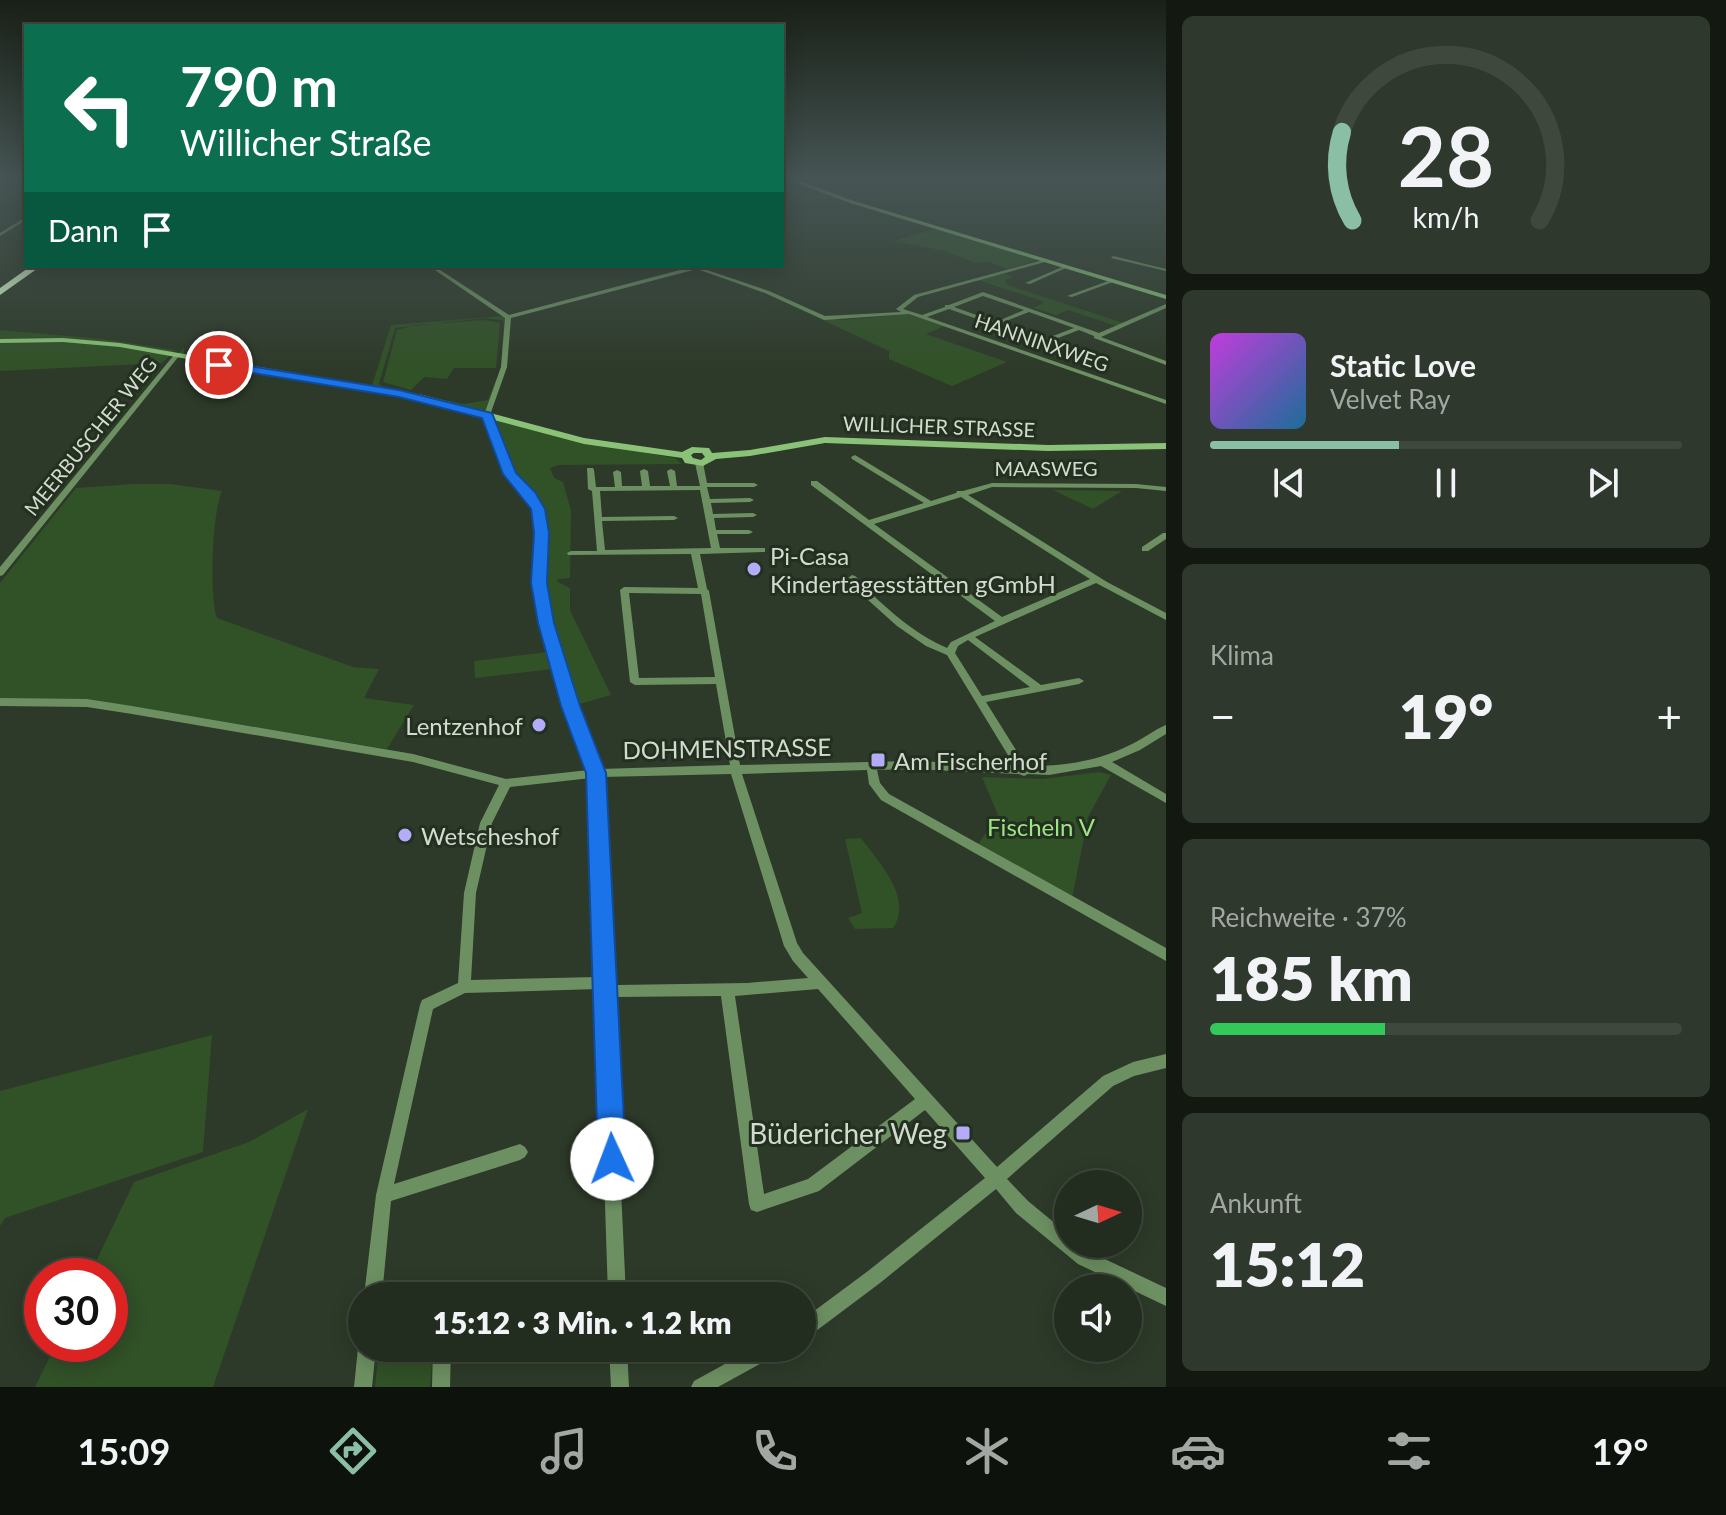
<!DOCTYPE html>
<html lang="de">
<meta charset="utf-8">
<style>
body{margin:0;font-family:Lato,sans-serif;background:#2e382c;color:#f1f3f6;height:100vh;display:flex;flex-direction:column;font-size:30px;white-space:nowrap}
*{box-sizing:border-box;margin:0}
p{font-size:26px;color:#a2a7a4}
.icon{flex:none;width:44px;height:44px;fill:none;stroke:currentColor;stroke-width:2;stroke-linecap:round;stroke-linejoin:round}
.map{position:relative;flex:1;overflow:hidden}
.details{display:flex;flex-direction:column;gap:16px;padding:16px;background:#131811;width:560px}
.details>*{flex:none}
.banner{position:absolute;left:24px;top:24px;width:760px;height:244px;border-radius:0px;box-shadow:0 4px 20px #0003,0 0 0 2px #3f483d;background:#0b6e4f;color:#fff;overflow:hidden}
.needle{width:52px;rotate:86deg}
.tools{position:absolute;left:1054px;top:1170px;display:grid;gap:16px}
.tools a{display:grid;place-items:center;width:88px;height:88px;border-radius:50%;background:#222c1f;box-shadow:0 4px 20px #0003,0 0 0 2px #3f483d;font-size:40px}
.speed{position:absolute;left:24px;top:1258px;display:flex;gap:16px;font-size:40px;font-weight:700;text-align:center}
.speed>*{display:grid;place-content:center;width:104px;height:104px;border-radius:50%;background:#222c1f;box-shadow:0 4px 20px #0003,0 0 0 2px #3f483d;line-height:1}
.speed .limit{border:12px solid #d22;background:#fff;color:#111}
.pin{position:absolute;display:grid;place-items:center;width:68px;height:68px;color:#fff;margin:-34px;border:4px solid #fff;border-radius:50%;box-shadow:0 2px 8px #0007}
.me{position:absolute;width:88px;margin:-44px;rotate:358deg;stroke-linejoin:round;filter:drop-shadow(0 0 6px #0008)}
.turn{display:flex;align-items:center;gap:28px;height:168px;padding:0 24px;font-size:36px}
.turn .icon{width:104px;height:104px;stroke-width:2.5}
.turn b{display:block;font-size:56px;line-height:68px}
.then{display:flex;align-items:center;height:76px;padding:0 24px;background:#0003;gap:16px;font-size:30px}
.big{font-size:60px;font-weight:800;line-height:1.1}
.details .widget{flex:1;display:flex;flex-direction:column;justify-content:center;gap:12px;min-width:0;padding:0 28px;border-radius:12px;background:#2e382c}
.details .dial{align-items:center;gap:0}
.dial svg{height:208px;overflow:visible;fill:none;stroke:#3f483d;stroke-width:7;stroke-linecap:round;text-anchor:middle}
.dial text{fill:#f1f3f6;stroke:none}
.song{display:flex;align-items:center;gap:24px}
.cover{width:96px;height:96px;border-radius:12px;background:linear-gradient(135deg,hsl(290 70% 55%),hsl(200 70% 35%))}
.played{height:8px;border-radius:4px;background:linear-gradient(90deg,#8abfa5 40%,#3f483d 40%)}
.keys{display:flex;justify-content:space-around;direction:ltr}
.heat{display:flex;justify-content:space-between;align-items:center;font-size:44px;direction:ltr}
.charge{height:12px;border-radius:6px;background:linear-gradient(90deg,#34c759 37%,#3f483d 0)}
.trip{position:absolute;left:348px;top:1282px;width:468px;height:80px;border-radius:40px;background:#222c1f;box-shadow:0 4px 20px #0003,0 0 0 2px #3f483d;font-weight:800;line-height:80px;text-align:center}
.tab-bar{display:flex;height:128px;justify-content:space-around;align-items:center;background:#0e120c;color:#a2a7a4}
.tab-bar .icon{width:56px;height:56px}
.tab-bar .selected{color:#8abfa5}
.tab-bar b{font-size:36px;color:#f1f3f6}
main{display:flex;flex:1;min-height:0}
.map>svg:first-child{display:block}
.green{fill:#315127;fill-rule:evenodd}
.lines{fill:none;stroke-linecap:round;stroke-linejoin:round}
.street{fill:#6d9062;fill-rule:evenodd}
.secondary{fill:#8ac278;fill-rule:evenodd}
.highway{fill:#dbfdd0;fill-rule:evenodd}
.route{fill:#1a73e8;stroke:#114b97;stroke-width:2}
.poi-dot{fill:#b4acf9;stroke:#23301f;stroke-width:3}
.labels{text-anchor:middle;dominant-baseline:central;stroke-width:6;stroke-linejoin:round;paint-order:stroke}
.far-street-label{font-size:20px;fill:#d3dbd0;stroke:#23301f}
.poi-label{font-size:24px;fill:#d3dbd0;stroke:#23301f;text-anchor:start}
.street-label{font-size:24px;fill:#d3dbd0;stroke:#23301f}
.park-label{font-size:24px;fill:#9de486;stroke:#23301f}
.near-poi-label{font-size:28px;fill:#d3dbd0;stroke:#23301f;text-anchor:end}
</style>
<main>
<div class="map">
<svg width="1166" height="1387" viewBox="0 0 1166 1387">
<rect width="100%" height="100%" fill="#2d3a29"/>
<path class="green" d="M938,228L1034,259L1035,261L1007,269L989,262L975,263L945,251L894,241Z
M1003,273L1014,277L1005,280L1008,285L1123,323L1116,326L1068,310L1056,315L1034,308L1045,302L978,280Z
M908,314L944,326L926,334L1007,362L952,386L889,359V351L814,316L843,320Z
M505,316L503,367L486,412L177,354L184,348V354L372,386L391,325ZM484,318L502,320L504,323L501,367L488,400L464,404L384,387L379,384L395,328Z
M484,320L500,323L496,368H454L447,379L424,377L411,390L383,382L397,330L415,325Z
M0,330L102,339L175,350L162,363L0,371Z
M496,419L584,442L675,458L682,464L558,465L550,468L554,478L563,482L571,511L570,578L557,579L558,582L570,588V610L611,695L573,706L551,636L540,580L542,517L508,469L490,422Z
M133,484H170L222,491C212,513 209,596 217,618L353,667L379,669L364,698L414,705L387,749L88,699H0V583L76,488Z
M1053,490L1122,491L1093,509Z
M548,652L552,669L475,678L474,661Z
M1099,772L1111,775L1088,817L1072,899L977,846L998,815L982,777L1043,779Z
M861,838C878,861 914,899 893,928L855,929L848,918L862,913L845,839Z
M212,1035L203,1152L5,1218L0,1226V1091Z
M308,1109L213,1387H35L56,1344H110V1276H89L134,1182L249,1142Z
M379,1348H433L430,1387H375Z"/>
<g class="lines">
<path class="street" d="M1154,178L1166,179V181L1155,179Z
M26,217V220L0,236V233Z
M1113,256L1166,269V271L1111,258Z
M1043,260L1045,262L918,297L903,309L922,315L945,307V305H949L983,292L1099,333L1166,304V308L1101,337L1166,361V365L1094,338V336L1079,330L1045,343L949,309L927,317L1166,400V404L909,314L824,320L765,293L697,269L511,318L507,367L490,415L491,421L509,467L536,499L543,511L545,530L543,585L552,632L566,680L600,769L730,765L716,684L635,685L630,682L620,590L624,587L698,588L691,554L568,555L567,553L571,551H597L592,491L588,489L587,468H593L594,470L596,487H615L613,472L617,470L621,472L622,486H642L640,471L644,469L648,471L650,486H670L667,471L671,469L675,471L677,486H700L695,463L699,461L703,463L707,483H754L758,485L754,487H707L710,499L750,498L754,500L750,502L711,503L713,514L753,513L757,515L753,517L714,518L716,530H749L753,532L749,534H717L720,548H765V552L700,554L707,589L709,591L740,765L912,761L1014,765L947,655L926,646L897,626L868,600L848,578L852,575L855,576C864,583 870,592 878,600C899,619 921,637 947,648L951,642L995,621L811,485V481H817L869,520L924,503L852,459L851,457L855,455L931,501L956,493L957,491H963L992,483L1136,484L1166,487V491L1136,488L992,487L968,495L1107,582L1166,613V620L1096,583L975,637L1041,685L1079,678L1084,681L1079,684L986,702L1026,766C1062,767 1099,761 1132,744C1144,738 1154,730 1166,725V734L1140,750L1112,762L1166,794V803L1101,766L1049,775L1028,774L1024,776L1019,774L912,769L877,770L880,783L889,794L1166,948V961L881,800L869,784L867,770L742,774L797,943L803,953L997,1167L1103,1076L1133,1062L1166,1054V1068L1134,1076L1113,1086L1007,1179L1028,1201L1068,1234V1244H1080L1090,1252L1166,1288V1306L1078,1264L1016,1213L996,1189L880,1283L808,1337L802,1340V1320L868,1271L985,1178L925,1110L819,1191L757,1212L751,1210L749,1204L721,996L616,997L612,996L626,1296H608L598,989L465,993L433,1009L394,1184L520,1144L525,1147L528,1152L525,1157L520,1160L391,1201L382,1296H364L376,1195L420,1005L422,1000L458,983L464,893L480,823L499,785L413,762L132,714L87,707L0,706V698L87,699L132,706L413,754L506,779L589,770L556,680L542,632L535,585L537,530L535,511L530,501L510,479L502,467L485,421L484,415L501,367L505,318L429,266H434L509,315L695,266L769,291L825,316L901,312L896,309L914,295ZM983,296L1024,310L996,322L954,307ZM1029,312L1074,328L1045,339L1001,323ZM700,490L711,548L605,550L602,521L674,520L678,518L674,516L602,517L600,491ZM961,497L1090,579L1002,617L874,524ZM629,593L701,594L715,677L639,678ZM968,640L1030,687L982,696L955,653L958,646ZM731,774L784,946L793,961L808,978L747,983L617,985L611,982L602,777ZM591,778L597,977L471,980L476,893L492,823L510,787ZM818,989L915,1099L808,1179L764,1194L735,996Z
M1062,267L1066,268L1030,284L1025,283Z
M1108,281L1113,282L1072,297L1067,296Z
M174,355L179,356L3,575L0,576V567Z
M1163,533H1166V539L1148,551H1142V547Z
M362,1341V1348H376L372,1387H354L358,1348Z
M433,1348H451L450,1387H432Z
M609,1348H627L629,1387H611Z
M754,1348H781L778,1354L718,1387H691L694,1381Z"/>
<path class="secondary" d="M784,178H791L854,201L1166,295V299L850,203Z
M63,338L120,343L423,395L584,438L682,452L692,447L709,448L712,453L750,450L825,437L1048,445L1166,443V449L1048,451L825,443L750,456L716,459L703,466L685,463L682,458L584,444L422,401L120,347L63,342L0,343V339ZM694,453H702L705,457L701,460L693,458L691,455Z"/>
<path class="highway" d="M31,266H41L0,295V288Z"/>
</g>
<linearGradient id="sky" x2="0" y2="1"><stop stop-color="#192017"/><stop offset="0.48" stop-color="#465554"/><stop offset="1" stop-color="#465554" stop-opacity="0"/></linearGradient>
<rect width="1166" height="372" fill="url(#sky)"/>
<path class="route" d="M219,361L399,390L492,413L516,473L535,492L545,509L549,533L547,583L554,623L580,706L606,773L626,1159L622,1169L612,1173L602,1169L598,1159L586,773L561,706L538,623L531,583L534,533L531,509L503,474L482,418L399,397L215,367V362Z"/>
<g class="poi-dot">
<circle cx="754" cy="569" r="8"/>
<circle cx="539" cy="725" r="8"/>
<rect x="870" y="752" width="16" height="16" rx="4"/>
<circle cx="405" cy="835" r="8"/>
<rect x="955" y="1125" width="16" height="16" rx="4"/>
</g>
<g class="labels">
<g class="far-street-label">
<text transform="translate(1042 342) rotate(19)">HANNINXWEG</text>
<text transform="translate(939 426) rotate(2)">WILLICHER STRASSE</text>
<text transform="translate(90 436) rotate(-51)">MEERBUSCHER WEG</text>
<text x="1046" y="468">MAASWEG</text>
</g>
<g class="poi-label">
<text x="770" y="555">Pi-Casa<tspan x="770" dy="28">Kindertagesstätten gGmbH</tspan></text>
<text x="523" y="725" text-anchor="end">Lentzenhof</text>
<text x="894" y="760">Am Fischerhof</text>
<text x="421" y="835">Wetscheshof</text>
</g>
<g class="street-label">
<text transform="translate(727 748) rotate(-1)">DOHMENSTRASSE</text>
</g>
<g class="park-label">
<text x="1041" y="826">Fischeln V</text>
</g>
<g class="near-poi-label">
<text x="947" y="1133">Büdericher Weg</text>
</g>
</g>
</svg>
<div class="tools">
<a><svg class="needle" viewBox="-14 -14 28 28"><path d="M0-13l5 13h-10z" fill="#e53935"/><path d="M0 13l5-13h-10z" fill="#a2a7a4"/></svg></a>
<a><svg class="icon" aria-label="sound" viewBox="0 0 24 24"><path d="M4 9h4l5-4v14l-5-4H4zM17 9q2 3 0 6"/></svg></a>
</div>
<div class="speed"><div class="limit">30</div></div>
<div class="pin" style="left:219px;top:365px;background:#d93025"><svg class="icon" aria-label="arrive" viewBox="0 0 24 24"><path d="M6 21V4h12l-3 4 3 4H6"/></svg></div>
<svg class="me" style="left:612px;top:1159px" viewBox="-20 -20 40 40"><circle r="19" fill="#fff"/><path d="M0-13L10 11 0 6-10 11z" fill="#1a73e8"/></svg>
<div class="trip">15:12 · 3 Min. · 1.2 km</div>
<div class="banner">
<div class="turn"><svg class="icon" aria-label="left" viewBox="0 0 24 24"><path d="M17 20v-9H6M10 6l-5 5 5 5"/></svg><div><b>790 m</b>Willicher Straße</div></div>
<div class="then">Dann<svg class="icon" aria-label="arrive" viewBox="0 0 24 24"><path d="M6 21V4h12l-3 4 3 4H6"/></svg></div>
</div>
</div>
<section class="details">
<div class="widget dial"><svg viewBox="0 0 100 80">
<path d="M14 69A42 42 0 1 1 86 69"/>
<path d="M14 69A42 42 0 0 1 10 35" stroke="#8abfa5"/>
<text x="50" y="56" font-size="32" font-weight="700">28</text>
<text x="50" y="72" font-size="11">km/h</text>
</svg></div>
<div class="widget">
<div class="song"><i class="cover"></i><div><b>Static Love</b><p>Velvet Ray</p></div></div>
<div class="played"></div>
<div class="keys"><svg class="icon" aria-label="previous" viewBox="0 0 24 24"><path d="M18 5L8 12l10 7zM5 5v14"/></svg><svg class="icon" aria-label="pause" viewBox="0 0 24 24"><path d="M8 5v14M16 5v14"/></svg><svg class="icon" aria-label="next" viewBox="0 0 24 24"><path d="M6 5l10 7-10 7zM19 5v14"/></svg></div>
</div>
<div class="widget"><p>Klima</p>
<div class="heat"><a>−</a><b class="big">19°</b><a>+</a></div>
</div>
<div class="widget"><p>Reichweite · 37%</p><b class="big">185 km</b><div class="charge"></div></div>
<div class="widget"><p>Ankunft</p><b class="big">15:12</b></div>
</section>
</main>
<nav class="tab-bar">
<b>15:09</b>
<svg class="icon selected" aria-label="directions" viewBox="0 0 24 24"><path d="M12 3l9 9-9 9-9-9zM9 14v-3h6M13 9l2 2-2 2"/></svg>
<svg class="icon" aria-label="music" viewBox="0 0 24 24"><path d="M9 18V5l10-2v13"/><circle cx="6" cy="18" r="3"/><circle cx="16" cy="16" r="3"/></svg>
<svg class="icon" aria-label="phone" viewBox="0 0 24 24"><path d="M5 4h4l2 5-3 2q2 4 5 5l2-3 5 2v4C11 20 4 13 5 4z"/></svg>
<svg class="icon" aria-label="climate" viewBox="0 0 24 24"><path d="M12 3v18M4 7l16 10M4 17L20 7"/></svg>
<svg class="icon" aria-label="car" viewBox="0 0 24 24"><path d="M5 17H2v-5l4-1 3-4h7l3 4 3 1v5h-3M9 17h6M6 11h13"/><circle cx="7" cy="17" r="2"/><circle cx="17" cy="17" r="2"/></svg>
<svg class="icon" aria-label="filters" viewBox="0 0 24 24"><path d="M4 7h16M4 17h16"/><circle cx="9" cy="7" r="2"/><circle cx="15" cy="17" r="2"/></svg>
<b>19°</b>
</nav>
